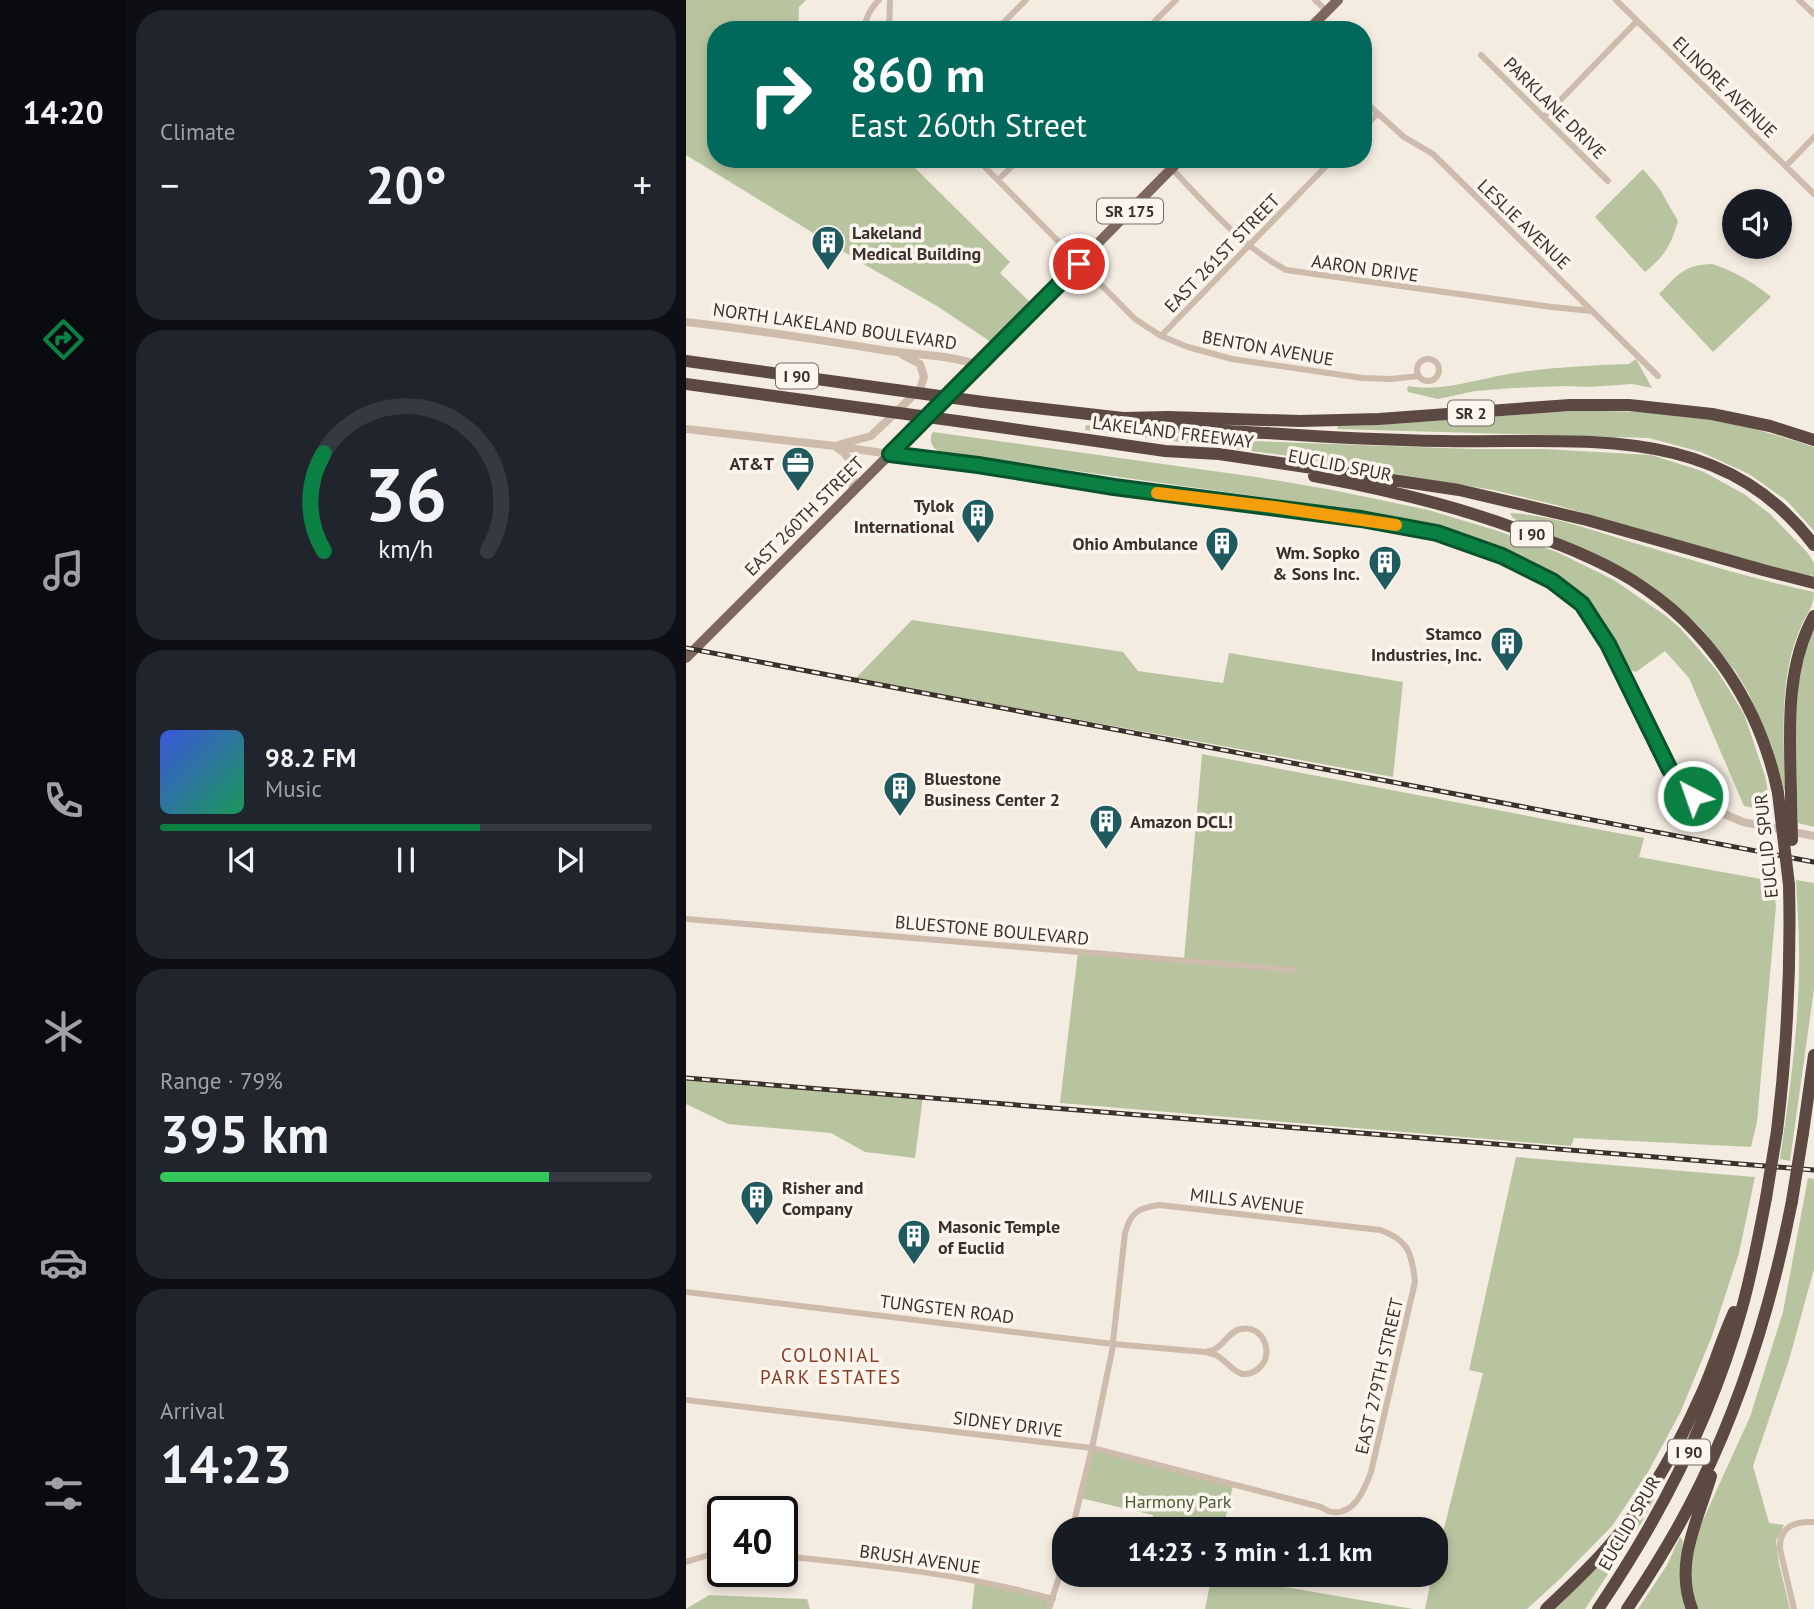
<!DOCTYPE html>
<meta charset="utf-8">
<style>
body{margin:0;font-family:"PT Sans",sans-serif;background:#20242c;color:#f1f3f6;height:100vh;display:flex;flex-direction:column;font-size:26px;white-space:nowrap}
*{box-sizing:border-box;margin:0}
p{font-size:23px;color:#9ea1a6}
.icon{flex:none;width:38px;height:38px;fill:none;stroke:currentColor;stroke-width:2;stroke-linecap:round;stroke-linejoin:round}
.map{position:relative;flex:1;overflow:hidden}
.panel{display:flex;flex-direction:column;gap:10px;padding:10px;background:#0d0f14;width:560px}
.panel>*{flex:none}
.banner{position:absolute;left:21px;top:21px;width:665px;height:147px;border-radius:28px;box-shadow:0 4px 10px #0003;background:#00695c;color:#fff;overflow:hidden}
.buttons{position:absolute;left:1036px;top:189px;display:grid;gap:14px}
.buttons a{display:grid;place-items:center;width:70px;height:70px;border-radius:50%;background:#171b24;box-shadow:0 4px 10px #0003;font-size:35px}
.speed{position:absolute;left:21px;top:1496px;display:flex;gap:14px;font-size:35px;font-weight:700;text-align:center}
.speed>*{display:grid;place-content:center;width:91px;height:91px;border-radius:50%;background:#171b24;box-shadow:0 4px 10px #0003;line-height:1}
.speed .limit{border:4px solid #111;border-radius:10px;background:#fff;color:#111}
.pin{position:absolute;display:grid;place-items:center;width:60px;height:60px;color:#fff;margin:-30px;border:4px solid #fff;border-radius:50%;box-shadow:0 2px 7px #0007}
.me{position:absolute;width:77px;margin:-38px;rotate:319deg;stroke-linejoin:round;filter:drop-shadow(0 0 5px #0008)}
.turn{display:flex;align-items:center;gap:24px;height:147px;padding:0 28px;font-size:32px}
.turn .icon{width:91px;height:91px;stroke-width:2.5}
.turn b{display:block;font-size:49px;line-height:60px}
.big{font-size:52px;font-weight:700;line-height:1.1}
.panel .widget{flex:1;display:flex;flex-direction:column;justify-content:center;gap:10px;min-width:0;padding:0 24px;border-radius:28px;background:#20242c}
.panel .dial{align-items:center;gap:0}
.dial svg{height:182px;overflow:visible;fill:none;stroke:#363941;stroke-width:7;stroke-linecap:round;text-anchor:middle}
.dial text{fill:#f1f3f6;stroke:none}
.song{display:flex;align-items:center;gap:21px}
.cover{width:84px;height:84px;border-radius:10px;background:linear-gradient(135deg,hsl(230 70% 55%),hsl(150 70% 35%))}
.played{height:7px;border-radius:4px;background:linear-gradient(90deg,#0b8043 65%,#363941 65%)}
.keys{display:flex;justify-content:space-around;direction:ltr}
.heat{display:flex;justify-content:space-between;align-items:center;font-size:38px;direction:ltr}
.charge{height:10px;border-radius:5px;background:linear-gradient(90deg,#34c759 79%,#363941 0)}
.trip{position:absolute;left:366px;top:1517px;width:396px;height:70px;border-radius:28px;background:#171b24;box-shadow:0 4px 10px #0003;font-weight:700;line-height:70px;text-align:center}
main{display:flex;flex:1;min-height:0}
.menu{display:flex;flex-direction:column;width:126px;justify-content:space-around;align-items:center;background:#090b0e;color:#9ea1a6}
.menu .icon{width:49px;height:49px}
.menu .current{color:#0b8043}
.menu b{font-size:32px;color:#f1f3f6}
.map>svg:first-child{display:block}
.green{fill:#b8c4a0}
.lines{fill:none;stroke-linecap:round;stroke-linejoin:round}
.minor{stroke:#cdbbac;stroke-width:6}
.tertiary{stroke:#cdbbac;stroke-width:8}
.primary{stroke:#7d675c;stroke-width:10}
.motorway{stroke:#5c4a42;stroke-width:12}
.rail-casing{stroke:#3b302b;stroke-width:5}
.rail{stroke:#fbf5ee;stroke-width:2.5;stroke-dasharray:8;stroke-linecap:butt}
.motorway-bridge{stroke:#5c4a42;stroke-width:12}
.route-casing{stroke:#07532c;stroke-width:18}
.route{stroke:#0b8043;stroke-width:12}
.slow{stroke:#f59e0b;stroke-width:12}
.labels{text-anchor:middle;dominant-baseline:central;stroke-width:7;stroke-linejoin:round;paint-order:stroke}
.shield{fill:#fbf5ee;stroke:#756b66;stroke-width:2}
.shield-label{font-size:16px;font-weight:bold;fill:#3b302b}
.street-label{font-size:18px;fill:#3b302b;stroke:#fbf5ee}
.poi-label{font-size:18px;font-weight:bold;fill:#3b302b;stroke:#fbf5ee;text-anchor:start}
.park-label{font-size:18px;fill:#4a5a2e;stroke:#fbf5ee}
.neighbourhood-label{font-size:19px;letter-spacing:2px;fill:#8c3b22;stroke:#fbf5ee}
</style>
<main>
<nav class="menu">
<b>14:20</b>
<svg class="icon current" aria-label="directions" viewBox="0 0 24 24"><path d="M12 3l9 9-9 9-9-9zM9 14v-3h6M13 9l2 2-2 2"/></svg>
<svg class="icon" aria-label="music" viewBox="0 0 24 24"><path d="M9 18V5l10-2v13"/><circle cx="6" cy="18" r="3"/><circle cx="16" cy="16" r="3"/></svg>
<svg class="icon" aria-label="phone" viewBox="0 0 24 24"><path d="M5 4h4l2 5-3 2q2 4 5 5l2-3 5 2v4C11 20 4 13 5 4z"/></svg>
<svg class="icon" aria-label="climate" viewBox="0 0 24 24"><path d="M12 3v18M4 7l16 10M4 17L20 7"/></svg>
<svg class="icon" aria-label="car" viewBox="0 0 24 24"><path d="M5 17H2v-5l4-1 3-4h7l3 4 3 1v5h-3M9 17h6M6 11h13"/><circle cx="7" cy="17" r="2"/><circle cx="17" cy="17" r="2"/></svg>
<svg class="icon" aria-label="filters" viewBox="0 0 24 24"><path d="M4 7h16M4 17h16"/><circle cx="9" cy="7" r="2"/><circle cx="15" cy="17" r="2"/></svg>
</nav>
<section class="panel">
<div class="widget"><p>Climate</p>
<div class="heat"><a>−</a><b class="big">20°</b><a>+</a></div>
</div>
<div class="widget dial"><svg viewBox="0 0 100 80">
<path d="M14 69A42 42 0 1 1 86 69"/>
<path d="M14 69A42 42 0 0 1 14 26" stroke="#0b8043"/>
<text x="50" y="56" font-size="32" font-weight="700">36</text>
<text x="50" y="72" font-size="11">km/h</text>
</svg></div>
<div class="widget">
<div class="song"><i class="cover"></i><div><b>98.2 FM</b><p>Music</p></div></div>
<div class="played"></div>
<div class="keys"><svg class="icon" aria-label="previous" viewBox="0 0 24 24"><path d="M18 5L8 12l10 7zM5 5v14"/></svg><svg class="icon" aria-label="pause" viewBox="0 0 24 24"><path d="M8 5v14M16 5v14"/></svg><svg class="icon" aria-label="next" viewBox="0 0 24 24"><path d="M6 5l10 7-10 7zM19 5v14"/></svg></div>
</div>
<div class="widget"><p>Range · 79%</p><b class="big">395 km</b><div class="charge"></div></div>
<div class="widget"><p>Arrival</p><b class="big">14:23</b></div>
</section>
<div class="map">
<svg width="1128" height="1609" viewBox="0 0 1128 1609">
<rect width="100%" height="100%" fill="#f4ebe1"/>
<path class="green" d="M0,0H120L113,7L112,30H30V159H220L324,262L314,273L349,307L311,346L251,306L181,266L0,155Z
M957,169L973,188L992,221C985,245 979,256 959,272L909,217Z
M1026,264C1048,271 1067,282 1085,297L1027,352L973,294C992,275 997,265 1026,264Z
M950,359L966,388L947,384L901,387L880,386L827,388L789,391L752,399L722,392L721,388L723,386C756,393 802,376 835,372C871,367 907,365 943,364Z
M886,411C926,411 966,411 1006,416C1048,422 1088,434 1128,447V531L1101,501L1063,474L1015,452L963,438L651,429L652,426L691,425Z
M400,425L484,435L566,441L788,449H857L965,455L1016,471L1058,494L1084,514L1121,552L1128,563V576L1102,572L870,505L807,490L596,455L399,430Z
M247,432L570,477L647,490L742,510L812,531L871,552L928,580L980,616L994,628L1011,647L1032,672L1058,714L1079,776L1086,812L1058,806L1003,678L979,651L950,672L944,670L919,623L908,608L888,589L858,568L809,545L740,524L667,510L255,452C246,449 242,440 247,432Z
M824,513C866,515 906,530 945,542C1006,560 1066,579 1128,592C1128,606 1123,610 1117,622C1111,636 1106,649 1103,664C1095,705 1098,748 1099,790H1096L1086,747L1063,694L1050,672L1013,626L964,584L928,564L842,526L827,518Z
M226,620L437,652L452,671L537,683L543,653L717,682L707,777L169,679Z
M1128,627V827L1112,823L1109,732L1111,692L1115,657Z
M516,754L958,838L953,857L1086,881L1090,906L1071,1122L1065,1147L888,1138L885,1146L374,1103L392,952L498,960Z
M1110,880L1128,883V989L1104,1161L1094,1159C1104,1090 1114,1020 1113,950C1113,927 1111,904 1110,880Z
M0,1078L237,1097L229,1158L179,1152L145,1133L42,1124L0,1104Z
M830,1157L1069,1177L1053,1253L1026,1336L994,1413L962,1472L926,1526L877,1576L841,1609H739L746,1575H749V1564L797,1373L783,1370Z
M1122,1178L1128,1179V1269L1103,1360L1067,1466L1083,1523L1098,1525L1090,1541L1093,1564L1104,1609H1011C1004,1587 1004,1567 1006,1544L1064,1417L1097,1312Z
M406,1448L547,1485L537,1529H464L467,1515L394,1498Z
M977,1481L956,1522L899,1609H865Z
M994,1537L997,1541L995,1562L1003,1609H952L981,1565Z
M526,1575H529L727,1609H519Z
M289,1580L367,1599L363,1609H286Z
M23,1595L121,1599L124,1609H0Z"/>
<g class="lines">
<path class="minor" d="M629,0L641,11
M930,0L1128,194
M1113,0L1128,14
M178,30C180,17 184,9 193,0
M203,30L204,0
M310,30L340,0
M460,30L490,0
M795,55L922,181
M677,100L718,137L747,154L972,376
M858,117L951,21
M677,129L691,114
M291,159L449,319L475,336L502,347L546,359L676,378L705,379L732,376
M1100,166L1128,137
M486,169C521,205 555,246 600,270L866,307L906,311
M312,180L333,159
M475,336L647,159
M731 370a11 11 0 1 1 22 0a11 11 0 1 1-22 0Z
M0,919L609,970
M0,1292L427,1344L519,1352C522,1353 526,1354 530,1355C544,1362 552,1384 572,1369C590,1355 577,1324 555,1329C543,1331 539,1344 529,1349C526,1351 522,1351 519,1352
M0,1400L406,1448L635,1507C639,1509 642,1512 646,1512C669,1515 679,1488 685,1472L729,1282C726,1254 723,1240 694,1230L473,1205C452,1208 445,1212 439,1233L426,1351L406,1448L386,1530
M96,1556C187,1565 279,1574 367,1599
M0,1562L26,1554L37,1553
M363,1609L378,1561
M1108,1609L1094,1549C1093,1527 1108,1521 1128,1522"/>
<path class="tertiary" d="M0,322C68,330 135,340 202,351C232,355 264,355 292,365
M0,429L149,446L204,454L292,465L406,484L675,519L751,533L816,556L866,581L896,604L922,644L970,745L994,785L1019,806L1057,822L1128,836
M152,445L185,436L234,389L238,377L234,364L217,355
M151,448C168,457 169,474 166,491"/>
<path class="primary" d="M622,30L652,0
M0,658L204,454L495,159"/>
<path class="motorway" d="M0,361L210,390
M0,384L191,410
M297,402L437,418L482,417L614,421L693,419L884,405H943L1026,414L1084,426L1128,440
M278,422L479,451L533,454L773,490L901,520L1077,570L1128,583
M465,423C503,430 542,431 581,433C640,437 698,440 756,441C895,444 1033,420 1128,545
M628,476C698,489 768,505 834,530C872,544 911,558 946,580C1022,627 1074,705 1092,793
M1105,795C1104,735 1098,670 1128,616
M1091,1131C1101,1049 1105,967 1103,885
M1117,1133L1128,1055
M860,1609C881,1589 902,1570 921,1548C960,1504 990,1451 1014,1397C1027,1370 1035,1340 1048,1312
M912,1609C975,1516 1026,1417 1056,1308C1066,1272 1073,1235 1080,1198
M941,1609C968,1569 993,1528 1014,1485C1058,1395 1087,1298 1106,1201
M1006,1609C988,1563 1012,1520 1025,1476"/>
<defs>
<path id="rail" d="M0,648L1128,862
M0,1078L1128,1170"/>
</defs>
<use href="#rail" class="rail-casing"/>
<use href="#rail" class="rail"/>
<path class="motorway-bridge" d="M210,390L297,402
M191,410L278,422
M1092,793L1103,885
M1105,795L1106,840
M1080,1198L1091,1131
M1106,1201L1117,1133"/>
</g>
<g class="lines">
<defs>
<path id="route" d="M393,264L204,454L292,465L428,487L675,519L751,533L816,556L866,581L896,604L922,644L983,768L994,785L1007,796"/>
</defs>
<use href="#route" class="route-casing"/>
<use href="#route" class="route"/>
<path class="slow" d="M471,493L588,507L710,525"/>
</g>
<defs>
<symbol id="building-pin" viewBox="-11 -11 22 30"><path d="M0 17L-7.5 6A9.5 9.5 0 1 1 7.5 6Z" fill="#1f5a5e" stroke="#fbf5ee"/><path d="M-4-6H4V6H1V3H-1V6H-4ZM-2.5-4.3h1.7v1.8h-1.7ZM.8-4.3h1.7v1.8H.8ZM-2.5-1h1.7V.8h-1.7ZM.8-1h1.7V.8H.8Z" fill="#fff"/></symbol>
<symbol id="office-pin" viewBox="-11 -11 22 30"><path d="M0 17L-7.5 6A9.5 9.5 0 1 1 7.5 6Z" fill="#1f5a5e" stroke="#fbf5ee"/><path d="M-6-3h4V-5.5h4V-3h4V5H-6ZM-1-4.5V-3h2v-1.5ZM-6 0V1H6V0Z" fill="#fff"/></symbol>
</defs>
<g fill-rule="evenodd">
<use href="#building-pin" x="123" y="223" width="38" height="52"/>
<use href="#office-pin" x="93" y="444" width="38" height="52"/>
<use href="#building-pin" x="273" y="496" width="38" height="52"/>
<use href="#building-pin" x="517" y="524" width="38" height="52"/>
<use href="#building-pin" x="680" y="543" width="38" height="52"/>
<use href="#building-pin" x="802" y="624" width="38" height="52"/>
<use href="#building-pin" x="195" y="769" width="38" height="52"/>
<use href="#building-pin" x="401" y="802" width="38" height="52"/>
<use href="#building-pin" x="52" y="1178" width="38" height="52"/>
<use href="#building-pin" x="209" y="1217" width="38" height="52"/>
</g>
<g class="labels">
<g class="shield">
<rect x="411" y="198.5" width="66" height="25" rx="5"/>
<rect x="90" y="363.5" width="42" height="25" rx="5"/>
<rect x="762" y="400.5" width="46" height="25" rx="5"/>
<rect x="825" y="521.5" width="42" height="25" rx="5"/>
<rect x="982" y="1439.5" width="42" height="25" rx="5"/>
</g>
<g class="shield-label">
<text x="444" y="211">SR 175</text>
<text x="111" y="376">I 90</text>
<text x="785" y="413">SR 2</text>
<text x="846" y="534">I 90</text>
<text x="1003" y="1452">I 90</text>
</g>
<g class="street-label">
<text transform="translate(1039 87) rotate(44)">ELINORE AVENUE</text>
<text transform="translate(869 108) rotate(45)">PARKLANE DRIVE</text>
<text transform="translate(838 224) rotate(44)">LESLIE AVENUE</text>
<text transform="translate(536 253) rotate(-46)">EAST 261ST STREET</text>
<text transform="translate(679 268) rotate(8)">AARON DRIVE</text>
<text transform="translate(149 326) rotate(8)">NORTH LAKELAND BOULEVARD</text>
<text transform="translate(582 348) rotate(10)">BENTON AVENUE</text>
<text transform="translate(487 432) rotate(7)">LAKELAND FREEWAY</text>
<text transform="translate(654 465) rotate(11)">EUCLID SPUR</text>
<text transform="translate(118 516) rotate(-45)">EAST 260TH STREET</text>
<text transform="translate(1080 846) rotate(-96)">EUCLID SPUR</text>
<text transform="translate(306 930) rotate(5)">BLUESTONE BOULEVARD</text>
<text transform="translate(561 1201) rotate(7)">MILLS AVENUE</text>
<text transform="translate(261 1309) rotate(7)">TUNGSTEN ROAD</text>
<text transform="translate(693 1376) rotate(-77)">EAST 279TH STREET</text>
<text transform="translate(322 1424) rotate(7)">SIDNEY DRIVE</text>
<text transform="translate(943 1523) rotate(-60)">EUCLID SPUR</text>
<text transform="translate(234 1559) rotate(8)">BRUSH AVENUE</text>
</g>
<g class="poi-label">
<text x="166" y="232">Lakeland<tspan x="166" dy="21">Medical Building</tspan></text>
<text x="88" y="463" text-anchor="end">AT&amp;T</text>
<text x="268" y="505" text-anchor="end">Tylok<tspan x="268" dy="21">International</tspan></text>
<text x="512" y="543" text-anchor="end">Ohio Ambulance</text>
<text x="674" y="552" text-anchor="end">Wm. Sopko<tspan x="674" dy="21">&amp; Sons Inc.</tspan></text>
<text x="796" y="633" text-anchor="end">Stamco<tspan x="796" dy="21">Industries, Inc.</tspan></text>
<text x="238" y="778">Bluestone<tspan x="238" dy="21">Business Center 2</tspan></text>
<text x="444" y="821">Amazon DCL!</text>
<text x="96" y="1187">Risher and<tspan x="96" dy="21">Company</tspan></text>
<text x="252" y="1226">Masonic Temple<tspan x="252" dy="21">of Euclid</tspan></text>
</g>
<g class="park-label">
<text x="492" y="1501">Harmony Park</text>
</g>
<g class="neighbourhood-label">
<text x="145" y="1355">COLONIAL<tspan x="145" dy="22">PARK ESTATES</tspan></text>
</g>
</g>
</svg>
<div class="buttons">
<a><svg class="icon" aria-label="sound" viewBox="0 0 24 24"><path d="M4 9h4l5-4v14l-5-4H4zM17 9q2 3 0 6"/></svg></a>
</div>
<div class="speed"><div class="limit">40</div></div>
<div class="pin" style="left:393px;top:264px;background:#d93025"><svg class="icon" aria-label="arrive" viewBox="0 0 24 24"><path d="M6 21V4h12l-3 4 3 4H6"/></svg></div>
<svg class="me" style="left:1007px;top:796px" viewBox="-20 -20 40 40"><circle r="17" fill="#0b8043" stroke="#fff" stroke-width="3"/><path d="M0-11L8 9 0 5-8 9z" fill="#fff"/></svg>
<div class="trip">14:23 · 3 min · 1.1 km</div>
<div class="banner">
<div class="turn"><svg class="icon" aria-label="right" viewBox="0 0 24 24"><path d="M7 20v-9h11M14 6l5 5-5 5"/></svg><div><b>860 m</b>East 260th Street</div></div>
</div>
</div>
</main>
